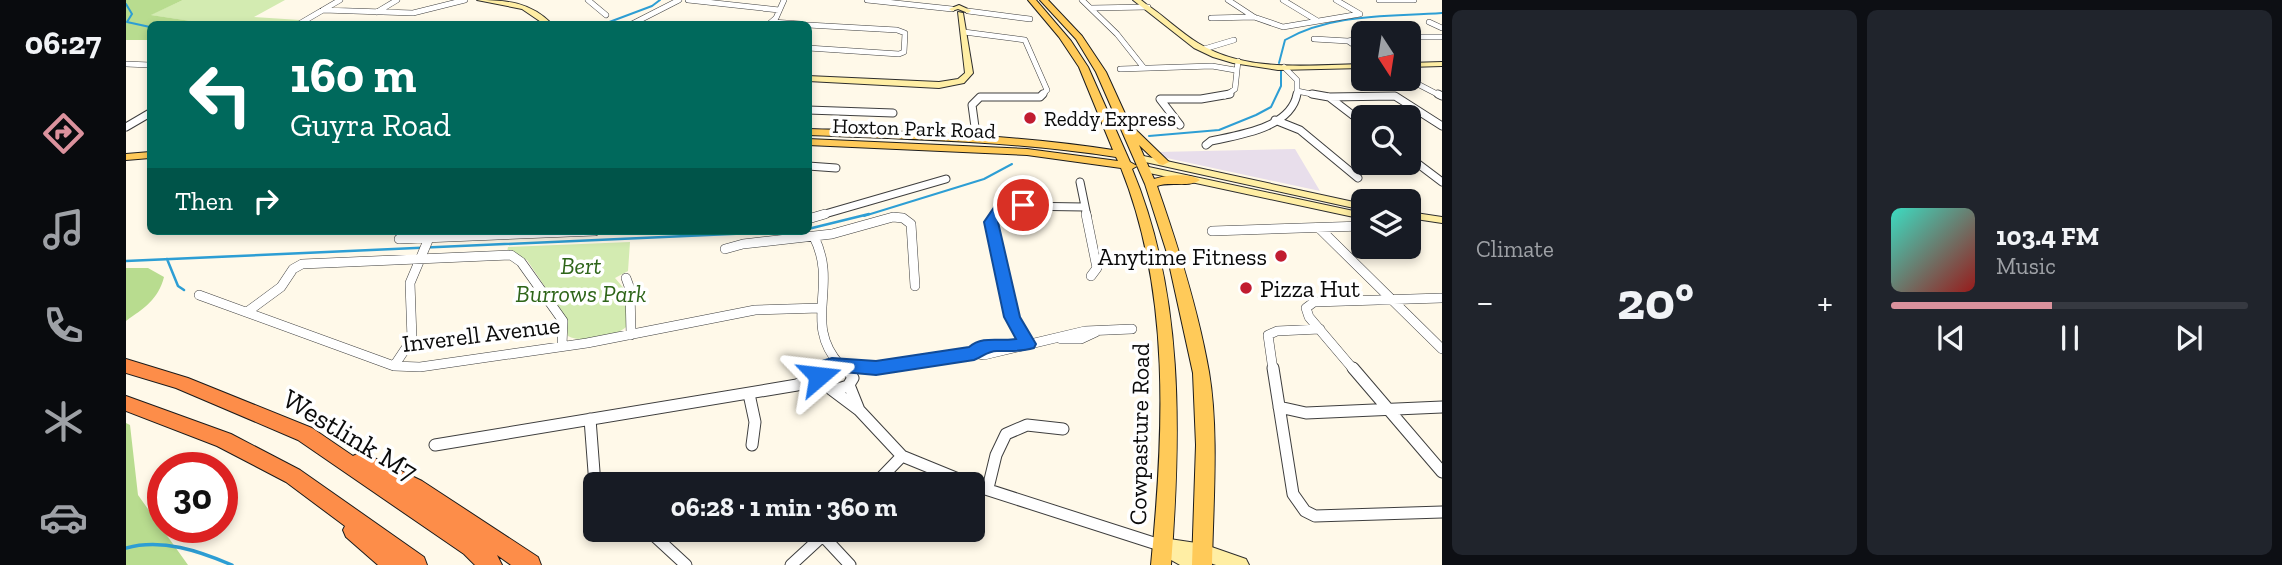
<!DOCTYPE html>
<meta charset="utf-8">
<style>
body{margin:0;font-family:"Zilla Slab",serif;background:#20242c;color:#f1f3f6;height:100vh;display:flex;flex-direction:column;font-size:26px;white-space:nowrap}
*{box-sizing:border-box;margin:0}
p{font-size:23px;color:#9ea1a6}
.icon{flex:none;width:38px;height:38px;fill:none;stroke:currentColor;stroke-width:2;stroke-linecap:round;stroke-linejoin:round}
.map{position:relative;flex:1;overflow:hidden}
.details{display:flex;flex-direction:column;gap:10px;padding:10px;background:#0d0f14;width:840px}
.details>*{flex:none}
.banner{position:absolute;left:21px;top:21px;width:665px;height:214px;border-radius:10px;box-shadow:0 4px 10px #0003;background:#00695c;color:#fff;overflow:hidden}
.needle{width:46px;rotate:168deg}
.buttons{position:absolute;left:1225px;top:21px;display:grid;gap:14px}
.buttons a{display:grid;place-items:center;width:70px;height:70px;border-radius:10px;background:#171b24;box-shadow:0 4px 10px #0003;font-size:35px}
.speed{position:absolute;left:21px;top:452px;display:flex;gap:14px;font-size:35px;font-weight:700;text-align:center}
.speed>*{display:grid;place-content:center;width:91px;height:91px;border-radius:50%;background:#171b24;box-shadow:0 4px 10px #0003;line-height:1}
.speed .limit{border:10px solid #d22;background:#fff;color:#111}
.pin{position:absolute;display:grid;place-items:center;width:60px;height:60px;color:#fff;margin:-30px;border:4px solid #fff;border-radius:50%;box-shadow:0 2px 7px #0007}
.me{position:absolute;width:77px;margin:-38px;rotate:73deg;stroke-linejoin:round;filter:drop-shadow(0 0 5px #0008)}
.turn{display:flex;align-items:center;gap:24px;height:147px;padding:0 28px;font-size:32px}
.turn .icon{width:91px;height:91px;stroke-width:2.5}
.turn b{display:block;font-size:49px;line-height:60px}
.then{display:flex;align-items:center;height:66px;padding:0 28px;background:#0003;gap:14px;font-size:26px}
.big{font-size:52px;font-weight:800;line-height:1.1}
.details .widget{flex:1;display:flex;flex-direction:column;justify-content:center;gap:10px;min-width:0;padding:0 24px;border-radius:10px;background:#20242c}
.song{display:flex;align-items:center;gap:21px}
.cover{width:84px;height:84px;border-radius:10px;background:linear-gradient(135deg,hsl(170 70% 55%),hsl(0 70% 35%))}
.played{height:7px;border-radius:4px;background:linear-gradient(90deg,#db929d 45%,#363941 45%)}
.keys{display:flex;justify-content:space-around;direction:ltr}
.heat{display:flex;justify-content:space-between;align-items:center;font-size:38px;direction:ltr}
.details .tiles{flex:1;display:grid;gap:10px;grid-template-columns:repeat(2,1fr)}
.trip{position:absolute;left:457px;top:472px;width:402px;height:70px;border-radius:10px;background:#171b24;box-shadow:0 4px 10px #0003;font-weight:800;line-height:70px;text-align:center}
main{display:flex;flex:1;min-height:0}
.tabs{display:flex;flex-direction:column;width:126px;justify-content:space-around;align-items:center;background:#090b0e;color:#9ea1a6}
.tabs .icon{width:49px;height:49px}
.tabs .current{color:#db929d}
.tabs b{font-size:32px;color:#f1f3f6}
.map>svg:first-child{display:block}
.industrial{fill:#e8deeb}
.green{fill:#d3ebb1}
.forest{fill:#b8dc8f}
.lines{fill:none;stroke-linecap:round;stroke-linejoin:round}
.stream-far2{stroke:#2d9ed4;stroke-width:2}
.stream-far1{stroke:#2d9ed4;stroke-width:2.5}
.stream{stroke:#2d9ed4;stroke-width:3.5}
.street-far3-casing{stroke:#3e3e3e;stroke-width:6}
.street-far2-casing{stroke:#3e3e3e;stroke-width:9}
.street-far1-casing{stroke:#3e3e3e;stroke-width:10}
.street-casing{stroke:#3e3e3e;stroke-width:13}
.secondary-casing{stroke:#2d2d2d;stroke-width:2}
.primary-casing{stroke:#1c1c1c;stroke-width:2}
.highway-casing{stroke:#1c1c1c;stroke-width:2}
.street-far3{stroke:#fff;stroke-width:5}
.street-far2{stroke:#fff;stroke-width:7}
.street-far1{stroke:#fff;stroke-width:9}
.street{stroke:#fff;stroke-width:11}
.secondary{fill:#ffeea4;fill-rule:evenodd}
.primary{fill:#ffca59;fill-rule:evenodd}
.highway{fill:#fd8d49;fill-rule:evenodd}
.route{fill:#1a73e8;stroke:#114b97;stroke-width:2}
.poi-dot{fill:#c11c31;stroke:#fff;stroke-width:2.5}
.labels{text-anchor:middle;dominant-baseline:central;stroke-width:7;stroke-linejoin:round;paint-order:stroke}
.far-poi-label{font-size:21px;fill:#0b0b0b;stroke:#fff;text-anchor:start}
.far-street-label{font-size:21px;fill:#0b0b0b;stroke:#fff}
.poi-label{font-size:24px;fill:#0b0b0b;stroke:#fff;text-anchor:end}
.park-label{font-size:24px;font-style:italic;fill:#2e6519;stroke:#fff}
.street-label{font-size:24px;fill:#0b0b0b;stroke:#fff}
.near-street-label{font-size:28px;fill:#0b0b0b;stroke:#fff}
</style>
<main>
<nav class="tabs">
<b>06:27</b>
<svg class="icon current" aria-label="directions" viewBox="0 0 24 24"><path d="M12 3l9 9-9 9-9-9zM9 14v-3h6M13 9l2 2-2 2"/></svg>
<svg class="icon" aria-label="music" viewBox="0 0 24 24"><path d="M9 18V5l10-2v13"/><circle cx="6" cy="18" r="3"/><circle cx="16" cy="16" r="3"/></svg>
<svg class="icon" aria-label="phone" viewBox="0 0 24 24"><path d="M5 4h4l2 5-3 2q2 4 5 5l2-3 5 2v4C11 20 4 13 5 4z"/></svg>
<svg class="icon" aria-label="climate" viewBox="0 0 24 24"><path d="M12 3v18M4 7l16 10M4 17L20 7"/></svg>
<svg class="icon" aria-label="car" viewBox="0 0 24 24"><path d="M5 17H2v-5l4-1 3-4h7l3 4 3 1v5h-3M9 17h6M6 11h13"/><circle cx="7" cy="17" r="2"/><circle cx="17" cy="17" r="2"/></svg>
</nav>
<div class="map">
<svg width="1316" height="565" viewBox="0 0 1316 565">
<rect width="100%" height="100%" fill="#fff9e9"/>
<path class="industrial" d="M1169,149L1194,191L1036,157L1031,152Z"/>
<path class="green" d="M57,0H159L128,17L174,20L166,24H85L24,15Z
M504,242L502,271L489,278L500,291L501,326C491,337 455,344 442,336L440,318L401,260L381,252L382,247Z"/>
<path class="forest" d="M0,0H57L25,15L85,24H24V40H0Z
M0,268H22L38,277C32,300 18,308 0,321Z
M0,423L4,425L12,495L62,565H0Z"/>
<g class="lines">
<path class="stream-far2" d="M0,4L6,14L1,22L24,27
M478,24L526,6L534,0
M1153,63L1159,40C1206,13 1263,17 1316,13
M1023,136L1093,130L1130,115L1145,107L1155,86V70
M738,216L858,179L886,164"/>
<path class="stream-far1" d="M682,229L743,214
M41,259L52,286L58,290
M0,261L671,231"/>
<path class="stream" d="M0,548C36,538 73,551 106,565"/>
<defs>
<path id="street-far3" d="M462,0L480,15
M562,0L653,10
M741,0L826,9
M956,0L991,34L1018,68
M1102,0L1128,17L1157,27L1234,14L1210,0
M1157,0L1190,20
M1253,0H1288
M965,8L1022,7
M197,10L287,13L339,0
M842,11L904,19
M251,12L271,0
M1085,18L1128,17
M646,22L675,24
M1303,22L1316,28
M173,24L214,0
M336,24H355
M506,24L553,0
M643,24L650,18L658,0
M682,25L771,30L779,33L778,52L773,54L682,48
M838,32L899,40L921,90L915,96
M1283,37H1316
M1237,38L1222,41L1237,51
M1188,39L1222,41
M1078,49L1108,40
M0,64L24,65
M1158,67L1171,80V96
M994,69L1086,66L1109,70
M1282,79L1315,96
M1171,91L1195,96
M1099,96L1109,89L1112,61"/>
<path id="street-far2" d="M1186,94L1203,97L1269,96L1316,126
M1312,94L1316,96
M1203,97L1237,123
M682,110L767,113
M1149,120L1174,130L1232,178
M1054,125L1034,99H1075L1104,94
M0,127L24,113
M849,127L846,105L854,97H914L917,94
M1080,145L1085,141C1113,135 1165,128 1171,94
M1283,157L1316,182
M682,166L710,168
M954,182L961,216
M692,216L820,179
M867,216L874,209L885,206L958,207"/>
<path id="street-far1" d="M869,214L865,227L886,317L902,344
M960,214L971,268L965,276
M682,219L699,214
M1193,228L1316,349
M1086,231L1237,226
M688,237C713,286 676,323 714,365
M273,239L469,231
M599,249L617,244L706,234L767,217L777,218L785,224L789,286
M500,278L504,289L505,335
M73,295L268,366L294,367L461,343L629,310L694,308
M121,312L155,287L167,269L176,264L385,255L395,262L437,321L436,345
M935,339H955L970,332
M848,353L864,346L882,347
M268,366L286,339L284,283L306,231
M717,366L750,368L848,353L858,355L959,331L1006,329
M697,370L708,365L723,370
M1147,370L1142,335L1151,331L1194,329
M1228,370L1183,317L1180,308L1188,302L1316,298"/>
<path id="street" d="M699,368L694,372L696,384L709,390L722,386L727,378L721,368
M1147,368L1167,494L1179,511L1189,516L1316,512
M1227,368L1316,472
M723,385L733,410
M705,389L733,410L776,456L847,485
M623,394L629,422L626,445
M1153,407L1180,413L1316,407
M464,419L469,485
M309,445L671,385L694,373
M748,485L776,456
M847,485L1037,546
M862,488L870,455L880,434L901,425L937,429
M522,530L560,565
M697,536L724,565
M665,565L703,530"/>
<path id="secondary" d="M351,0C380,0 404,2 426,24H418L396,9Z
M1007,0H1015L1020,4C1038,16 1054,32 1072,43C1120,73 1183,65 1237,64V68L1152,70L1107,63L1087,57L1068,48Z
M833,5L844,10L845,11L842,13L832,9L826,11L823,9Z
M832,12L837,13L847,73L838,83L813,88L682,81V76L813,82L832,79L839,73Z
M1316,62V66L1283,67V63Z
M1013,155L1237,204V210L1010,160L1008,158Z
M1018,166L1237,213V219L1014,171L1013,169Z
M1283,212L1316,217V223L1283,218Z
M1037,538L1077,544L1120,559L1123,565H1090L1078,561L1080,565H1054L1031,552L1028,546L1031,540Z"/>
<path id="primary" d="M902,0H910L945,41L962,67L1004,162L1011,166L1006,169C1058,293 1055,433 1045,565H1025C1038,433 1045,293 995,168L901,155L682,145V139L901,149L992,161L990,157C888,141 786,139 682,135V129C784,132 886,134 987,150L953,67L933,37Z
M914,0H922L956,36L980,72L1006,129L1010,130L1043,162L1037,165L1033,164L1013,145L1028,179C1041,175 1063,173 1074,180C1062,188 1045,181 1031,186C1052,246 1072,309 1083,372C1093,432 1087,503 1086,565H1066L1070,445L1067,373L1040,250L1019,184L970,72L950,39Z
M24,152V158L0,160V154Z"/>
<path id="highway" d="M0,359L62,378L186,428L227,456L235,452L242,455L296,481L412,557L415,565H385L371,555L376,565H349L338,554L172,440L50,388L0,373Z
M0,396L105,434L174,470L298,557L301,565H252L220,537L217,530L219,526L160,482L91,446L0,411Z"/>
</defs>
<use href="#street-far3" class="street-far3-casing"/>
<use href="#street-far2" class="street-far2-casing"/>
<use href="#street-far1" class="street-far1-casing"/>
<use href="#street" class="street-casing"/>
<use href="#secondary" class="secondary-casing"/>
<use href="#primary" class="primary-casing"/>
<use href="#highway" class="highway-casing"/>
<use href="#street-far3" class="street-far3"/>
<use href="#street-far2" class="street-far2"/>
<use href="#street-far1" class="street-far1"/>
<use href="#street" class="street"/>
<use href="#secondary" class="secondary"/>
<use href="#primary" class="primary"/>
<use href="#highway" class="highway"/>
</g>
<path class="route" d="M897,201L904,205L902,208L879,213L872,222L894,317L910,344L908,348C894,352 884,351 871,351C861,351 857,357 848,360L750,375L706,371L699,380H686L684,376L692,362L706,358L750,361L843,347C857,335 875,342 890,339L878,317L858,222L869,206Z"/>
<g class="poi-dot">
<circle cx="904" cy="118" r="7"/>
<circle cx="1155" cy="256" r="7"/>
<circle cx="1120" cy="288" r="7"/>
</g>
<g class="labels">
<g class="far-poi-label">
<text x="918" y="118">Reddy Express</text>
</g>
<g class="far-street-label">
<text transform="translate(788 128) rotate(2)">Hoxton Park Road</text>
</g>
<g class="poi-label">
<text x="1141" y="256">Anytime Fitness</text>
<text x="1134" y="288" text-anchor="start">Pizza Hut</text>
</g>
<g class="park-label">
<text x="455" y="265">Bert<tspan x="455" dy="28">Burrows Park</tspan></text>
</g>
<g class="street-label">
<text transform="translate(355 334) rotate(-7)">Inverell Avenue</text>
<text transform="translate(1013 434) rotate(-89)">Cowpasture Road</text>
</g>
<g class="near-street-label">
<text transform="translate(224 435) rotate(31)">Westlink M7</text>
</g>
</g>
</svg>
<div class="buttons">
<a><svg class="needle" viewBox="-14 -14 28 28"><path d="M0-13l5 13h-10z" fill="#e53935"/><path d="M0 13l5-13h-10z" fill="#9ea1a6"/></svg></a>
<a><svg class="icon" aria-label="search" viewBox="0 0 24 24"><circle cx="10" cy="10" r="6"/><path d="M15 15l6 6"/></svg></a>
<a><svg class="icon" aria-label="layers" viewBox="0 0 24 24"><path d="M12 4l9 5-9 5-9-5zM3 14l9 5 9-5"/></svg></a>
</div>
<div class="speed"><div class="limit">30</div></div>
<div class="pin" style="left:897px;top:205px;background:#d93025"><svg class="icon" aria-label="arrive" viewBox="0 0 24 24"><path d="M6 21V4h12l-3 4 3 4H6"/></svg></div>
<svg class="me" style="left:693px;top:376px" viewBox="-20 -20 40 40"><path d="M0-17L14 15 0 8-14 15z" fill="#1a73e8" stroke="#fff" stroke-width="4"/></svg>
<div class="trip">06:28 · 1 min · 360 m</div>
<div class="banner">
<div class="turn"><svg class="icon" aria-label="left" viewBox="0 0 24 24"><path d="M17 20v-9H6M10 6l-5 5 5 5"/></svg><div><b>160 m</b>Guyra Road</div></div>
<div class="then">Then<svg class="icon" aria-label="right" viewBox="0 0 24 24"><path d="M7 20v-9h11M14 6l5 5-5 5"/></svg></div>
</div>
</div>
<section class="details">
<div class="tiles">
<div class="widget"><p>Climate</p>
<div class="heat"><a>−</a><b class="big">20°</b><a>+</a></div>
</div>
<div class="widget">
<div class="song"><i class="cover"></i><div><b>103.4 FM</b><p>Music</p></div></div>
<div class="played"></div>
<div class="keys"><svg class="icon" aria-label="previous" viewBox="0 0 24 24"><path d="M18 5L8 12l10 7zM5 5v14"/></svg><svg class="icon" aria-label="pause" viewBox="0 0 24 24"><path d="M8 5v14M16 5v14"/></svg><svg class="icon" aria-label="next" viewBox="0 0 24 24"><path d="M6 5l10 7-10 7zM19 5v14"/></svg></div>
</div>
</div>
</section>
</main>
